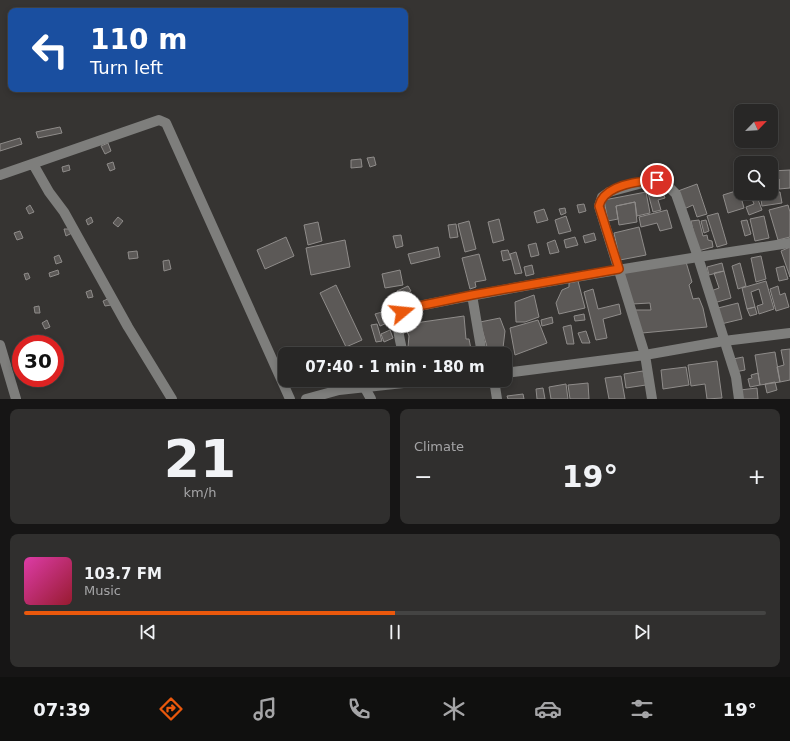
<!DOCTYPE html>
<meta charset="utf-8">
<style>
body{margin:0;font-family:"DejaVu Sans",sans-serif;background:#302f2e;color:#f1f3f6;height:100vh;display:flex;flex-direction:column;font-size:15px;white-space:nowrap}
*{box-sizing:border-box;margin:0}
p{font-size:13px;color:#a5a5a7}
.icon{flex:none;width:22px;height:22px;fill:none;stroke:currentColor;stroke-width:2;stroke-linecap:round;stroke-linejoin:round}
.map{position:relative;height:399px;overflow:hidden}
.details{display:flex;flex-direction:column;gap:10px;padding:10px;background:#161515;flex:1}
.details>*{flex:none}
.banner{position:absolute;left:8px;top:8px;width:400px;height:84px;border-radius:8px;box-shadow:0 2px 6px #0003,0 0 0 1px #444443;background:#1a4fa0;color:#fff;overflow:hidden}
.needle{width:26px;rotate:65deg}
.buttons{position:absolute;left:734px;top:104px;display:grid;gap:8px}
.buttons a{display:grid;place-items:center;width:44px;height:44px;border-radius:8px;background:#282726;box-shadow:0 2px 6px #0003,0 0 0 1px #444443;font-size:20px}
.speed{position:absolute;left:12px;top:335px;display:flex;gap:8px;font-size:20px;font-weight:700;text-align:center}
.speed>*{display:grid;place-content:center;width:52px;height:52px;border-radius:50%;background:#282726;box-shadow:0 2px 6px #0003,0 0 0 1px #444443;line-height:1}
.speed .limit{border:6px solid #d22;background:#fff;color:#111}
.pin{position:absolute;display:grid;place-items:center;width:34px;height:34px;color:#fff;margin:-17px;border:2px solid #fff;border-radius:50%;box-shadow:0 1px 4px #0007}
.me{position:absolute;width:44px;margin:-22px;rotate:73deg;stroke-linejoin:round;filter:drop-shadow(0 0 3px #0008)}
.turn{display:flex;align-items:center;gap:14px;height:84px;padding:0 16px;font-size:18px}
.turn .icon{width:52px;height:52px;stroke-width:2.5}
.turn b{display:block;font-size:28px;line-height:34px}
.big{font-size:30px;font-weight:600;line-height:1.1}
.details .widget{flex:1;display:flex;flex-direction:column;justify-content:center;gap:6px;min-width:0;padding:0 14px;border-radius:8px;background:#302f2e}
.details .dial{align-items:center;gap:0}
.dial b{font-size:52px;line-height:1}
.song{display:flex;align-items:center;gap:12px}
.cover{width:48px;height:48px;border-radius:6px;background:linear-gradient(135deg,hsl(320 70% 55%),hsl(350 70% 35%))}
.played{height:4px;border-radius:2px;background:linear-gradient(90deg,#ea580c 50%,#444443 50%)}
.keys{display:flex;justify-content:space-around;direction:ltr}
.heat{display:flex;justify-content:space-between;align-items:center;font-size:22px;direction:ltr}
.details .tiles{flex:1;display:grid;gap:10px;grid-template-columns:1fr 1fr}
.widget:last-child{grid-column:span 2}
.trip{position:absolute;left:278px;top:347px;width:234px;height:40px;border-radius:8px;background:#282726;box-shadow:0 2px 6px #0003,0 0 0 1px #444443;font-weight:600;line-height:40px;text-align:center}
.tabs{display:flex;height:64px;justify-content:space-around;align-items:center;background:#10100f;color:#a5a5a7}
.tabs .icon{width:28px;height:28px}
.tabs .current{color:#ea580c}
.tabs b{font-size:18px;color:#f1f3f6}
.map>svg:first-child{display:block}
.building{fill:#5c5957;stroke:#8f8c8a}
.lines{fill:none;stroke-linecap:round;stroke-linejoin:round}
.minor{stroke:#7e7e7c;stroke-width:10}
.route-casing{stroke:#983908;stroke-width:10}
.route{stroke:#ea580c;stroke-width:7}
</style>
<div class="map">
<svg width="790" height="399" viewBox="0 0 790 399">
<rect width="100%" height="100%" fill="#363432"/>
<path class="building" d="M60,127L62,133L38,138L36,132Z
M20,138L22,144L0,151V144Z
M108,143L111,151L105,154L101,146Z
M374,157L376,165L370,167L367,158Z
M361,159L362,167L351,168V160Z
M113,162L115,169L110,171L107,164Z
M69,165L70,170L63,172L62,167Z
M790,170V188L779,189V179L771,180V171Z
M779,179V189L771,190V180Z
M697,184L707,214L697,217L693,205L684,209L678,191Z
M662,189L665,198L658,200L661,210L653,212L648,193Z
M739,190L744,208L728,213L723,195Z
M646,192L650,213L637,216L635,202L616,206L618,219L608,221L604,200Z
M780,192L782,203L762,206L760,193Z
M757,197L762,210L749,215L746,207L754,204L752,199Z
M635,202L637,222L619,225L616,206Z
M584,204L586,211L579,213L577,205Z
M30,205L34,212L29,214L26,208Z
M788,205L790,212V237L778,240L769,210Z
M565,208L566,213L561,215L559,209Z
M544,209L548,220L537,223L534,212Z
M667,210L672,228L660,231L657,223L641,227L639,217Z
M718,213L727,244L717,247L707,216Z
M566,216L571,231L559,234L555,220Z
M764,216L769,238L755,241L750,219Z
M91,217L93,222L88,225L86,220Z
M118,217L123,221L118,227L113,223Z
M499,219L504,240L493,243L488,222Z
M699,220L703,236L707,235L708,240L712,241L713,247L698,251L691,221Z
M706,220L709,231L704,233L701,221Z
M747,220L751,234L745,236L741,221Z
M469,221L476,249L465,252L458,224Z
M318,222L322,241L308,245L304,225Z
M456,224L458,237L450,238L448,225Z
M639,227L646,255L620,260L614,233Z
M64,229H70L72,233L66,236Z
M20,231L23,238L17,240L14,233Z
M594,233L596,240L585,243L583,236Z
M401,235L403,246L396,248L393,236Z
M286,237L294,256L265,269L257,250Z
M575,237L578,245L566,248L564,240Z
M345,240L350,267L311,275L306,248Z
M555,240L559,252L550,254L547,243Z
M536,243L539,255L531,257L528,245Z
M438,247L440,257L411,264L408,254Z
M790,247V277L781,251Z
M508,250L511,259L503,261L501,251Z
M137,251L138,258L129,259L128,252Z
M516,252L522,273L515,274L510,254Z
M479,254L486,280L475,282L476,287L470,289L462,258Z
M59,255L62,262L56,264L54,257Z
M761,256L766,279L756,282L751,258Z
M169,260L171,269L164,271L163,261Z
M686,262L692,282L689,285L693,299L699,298L703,308L707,327L642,333L634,310H651L650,303L632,304L623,273Z
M722,263L724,271L709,275L707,267Z
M740,263L746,286L738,289L732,266Z
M532,265L534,274L526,276L524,267Z
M784,266L788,279L779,281L776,268Z
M58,270L59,274L50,277L49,273Z
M400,270L403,285L385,288L382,274Z
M724,271L731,298L714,303L711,291L719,288L714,273Z
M28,273L30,278L26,280L24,274Z
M578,281L585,308L559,314L556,303L562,290L569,287V283Z
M766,281L774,309L759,314L757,306L763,304L759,289L751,292L755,307L747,309L742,288Z
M336,285L362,340L346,347L320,293Z
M408,286L411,291L400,297L397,291Z
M778,286L780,295L785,293L789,307L776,311L770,289Z
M593,289L598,309L619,304L621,314L603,319L607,338L596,340L584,292Z
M91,290L93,297L88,298L86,292Z
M534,295L539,317L525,322H516L515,302Z
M110,298L111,305L105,306L103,301Z
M738,303L742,319L721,324L718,308Z
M39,306L40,313H35L34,307Z
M755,307L757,314L750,316L747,309Z
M382,312L387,323L380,326L375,314Z
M584,314L585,320L575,321L574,316Z
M464,316L466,339H469L472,354H411L408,347L409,336L406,329L422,322Z
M552,317L553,323L542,326L541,320Z
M500,318L505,331L503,348L489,354L480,322Z
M47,320L50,327L45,329L42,323Z
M538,320L547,343L515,355L510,328Z
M377,324L382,341L376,342L371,325Z
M571,325L574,344H567L563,327Z
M390,330L393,338L384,342L381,334Z
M586,331L590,343H582L578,333Z
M307,349L309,354H301L300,352Z
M790,349V380L780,382L777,367L784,365L781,350Z
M393,351L394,354H383Z
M775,352L780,382L760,385L755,355Z
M743,357L745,370L735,372L733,359Z
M717,361L722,398L707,399L705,384L691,386L688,365Z
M686,367L689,385L663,389L661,370Z
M643,371L646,385L626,388L624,374Z
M758,373L760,385L750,387L748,379L752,378L751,375Z
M621,376L625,399H609L605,378Z
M775,382L777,390L767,393L765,384Z
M588,383L589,399H570L568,385Z
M566,384L568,399H551L549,387Z
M543,388L545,399H537L536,389Z
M757,388L758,399H741L740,390Z
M523,394L524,399H508L507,396Z"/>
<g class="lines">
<path class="minor" d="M33,164L49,192L64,212L128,327L172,399
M0,175L159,120L166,123L290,399
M472,295L482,354
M0,345L16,399
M403,354C400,338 391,316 409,308C535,282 663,262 790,243
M505,373L645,355L724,341L790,333
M494,380L497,399
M365,388L371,399
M306,399L339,390L431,380
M652,399L645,355L599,206L602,197L609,192L650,181H663L676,194L698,257L736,377L739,399"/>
</g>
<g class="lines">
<defs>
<path id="route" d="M402,312L409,308L472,295L619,269L599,206C604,185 639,181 657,180"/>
</defs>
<use href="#route" class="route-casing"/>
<use href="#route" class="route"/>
</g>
</svg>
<div class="buttons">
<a><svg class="needle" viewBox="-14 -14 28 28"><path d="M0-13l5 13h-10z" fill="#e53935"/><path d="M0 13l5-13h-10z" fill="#a5a5a7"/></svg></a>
<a><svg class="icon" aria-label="search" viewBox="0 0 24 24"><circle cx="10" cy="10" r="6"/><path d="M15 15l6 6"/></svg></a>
</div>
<div class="speed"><div class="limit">30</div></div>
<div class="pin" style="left:657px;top:180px;background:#d93025"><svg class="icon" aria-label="arrive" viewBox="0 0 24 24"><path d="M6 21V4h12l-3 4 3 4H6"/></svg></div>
<svg class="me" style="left:402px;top:312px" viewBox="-20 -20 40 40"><circle r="19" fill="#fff"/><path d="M0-13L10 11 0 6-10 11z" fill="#ea580c"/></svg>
<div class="trip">07:40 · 1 min · 180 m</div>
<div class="banner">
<div class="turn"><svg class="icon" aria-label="left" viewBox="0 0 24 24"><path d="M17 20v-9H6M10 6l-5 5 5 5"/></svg><div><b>110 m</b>Turn left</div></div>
</div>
</div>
<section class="details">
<div class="tiles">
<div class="widget dial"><b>21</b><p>km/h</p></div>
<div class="widget"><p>Climate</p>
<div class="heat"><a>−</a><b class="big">19°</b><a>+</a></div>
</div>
<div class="widget">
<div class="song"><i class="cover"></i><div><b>103.7 FM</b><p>Music</p></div></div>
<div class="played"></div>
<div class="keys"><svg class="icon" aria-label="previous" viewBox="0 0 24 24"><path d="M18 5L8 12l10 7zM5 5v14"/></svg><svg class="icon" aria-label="pause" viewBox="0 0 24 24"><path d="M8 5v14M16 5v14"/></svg><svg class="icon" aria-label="next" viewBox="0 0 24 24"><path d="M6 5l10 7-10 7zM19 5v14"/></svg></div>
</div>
</div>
</section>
<nav class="tabs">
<b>07:39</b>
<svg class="icon current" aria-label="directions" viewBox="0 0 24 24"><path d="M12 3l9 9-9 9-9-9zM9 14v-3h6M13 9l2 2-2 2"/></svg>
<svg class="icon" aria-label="music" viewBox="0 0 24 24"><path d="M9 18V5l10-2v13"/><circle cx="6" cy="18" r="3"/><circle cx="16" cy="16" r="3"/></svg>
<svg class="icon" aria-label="phone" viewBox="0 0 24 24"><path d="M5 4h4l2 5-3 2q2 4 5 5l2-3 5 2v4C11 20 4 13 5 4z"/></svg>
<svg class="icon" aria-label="climate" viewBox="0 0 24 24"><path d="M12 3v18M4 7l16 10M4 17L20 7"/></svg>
<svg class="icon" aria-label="car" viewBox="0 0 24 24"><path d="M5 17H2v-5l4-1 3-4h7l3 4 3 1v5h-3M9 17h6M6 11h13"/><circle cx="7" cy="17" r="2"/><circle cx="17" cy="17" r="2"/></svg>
<svg class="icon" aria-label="filters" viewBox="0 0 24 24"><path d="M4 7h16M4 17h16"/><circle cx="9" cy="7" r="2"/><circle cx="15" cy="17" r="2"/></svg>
<b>19°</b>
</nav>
